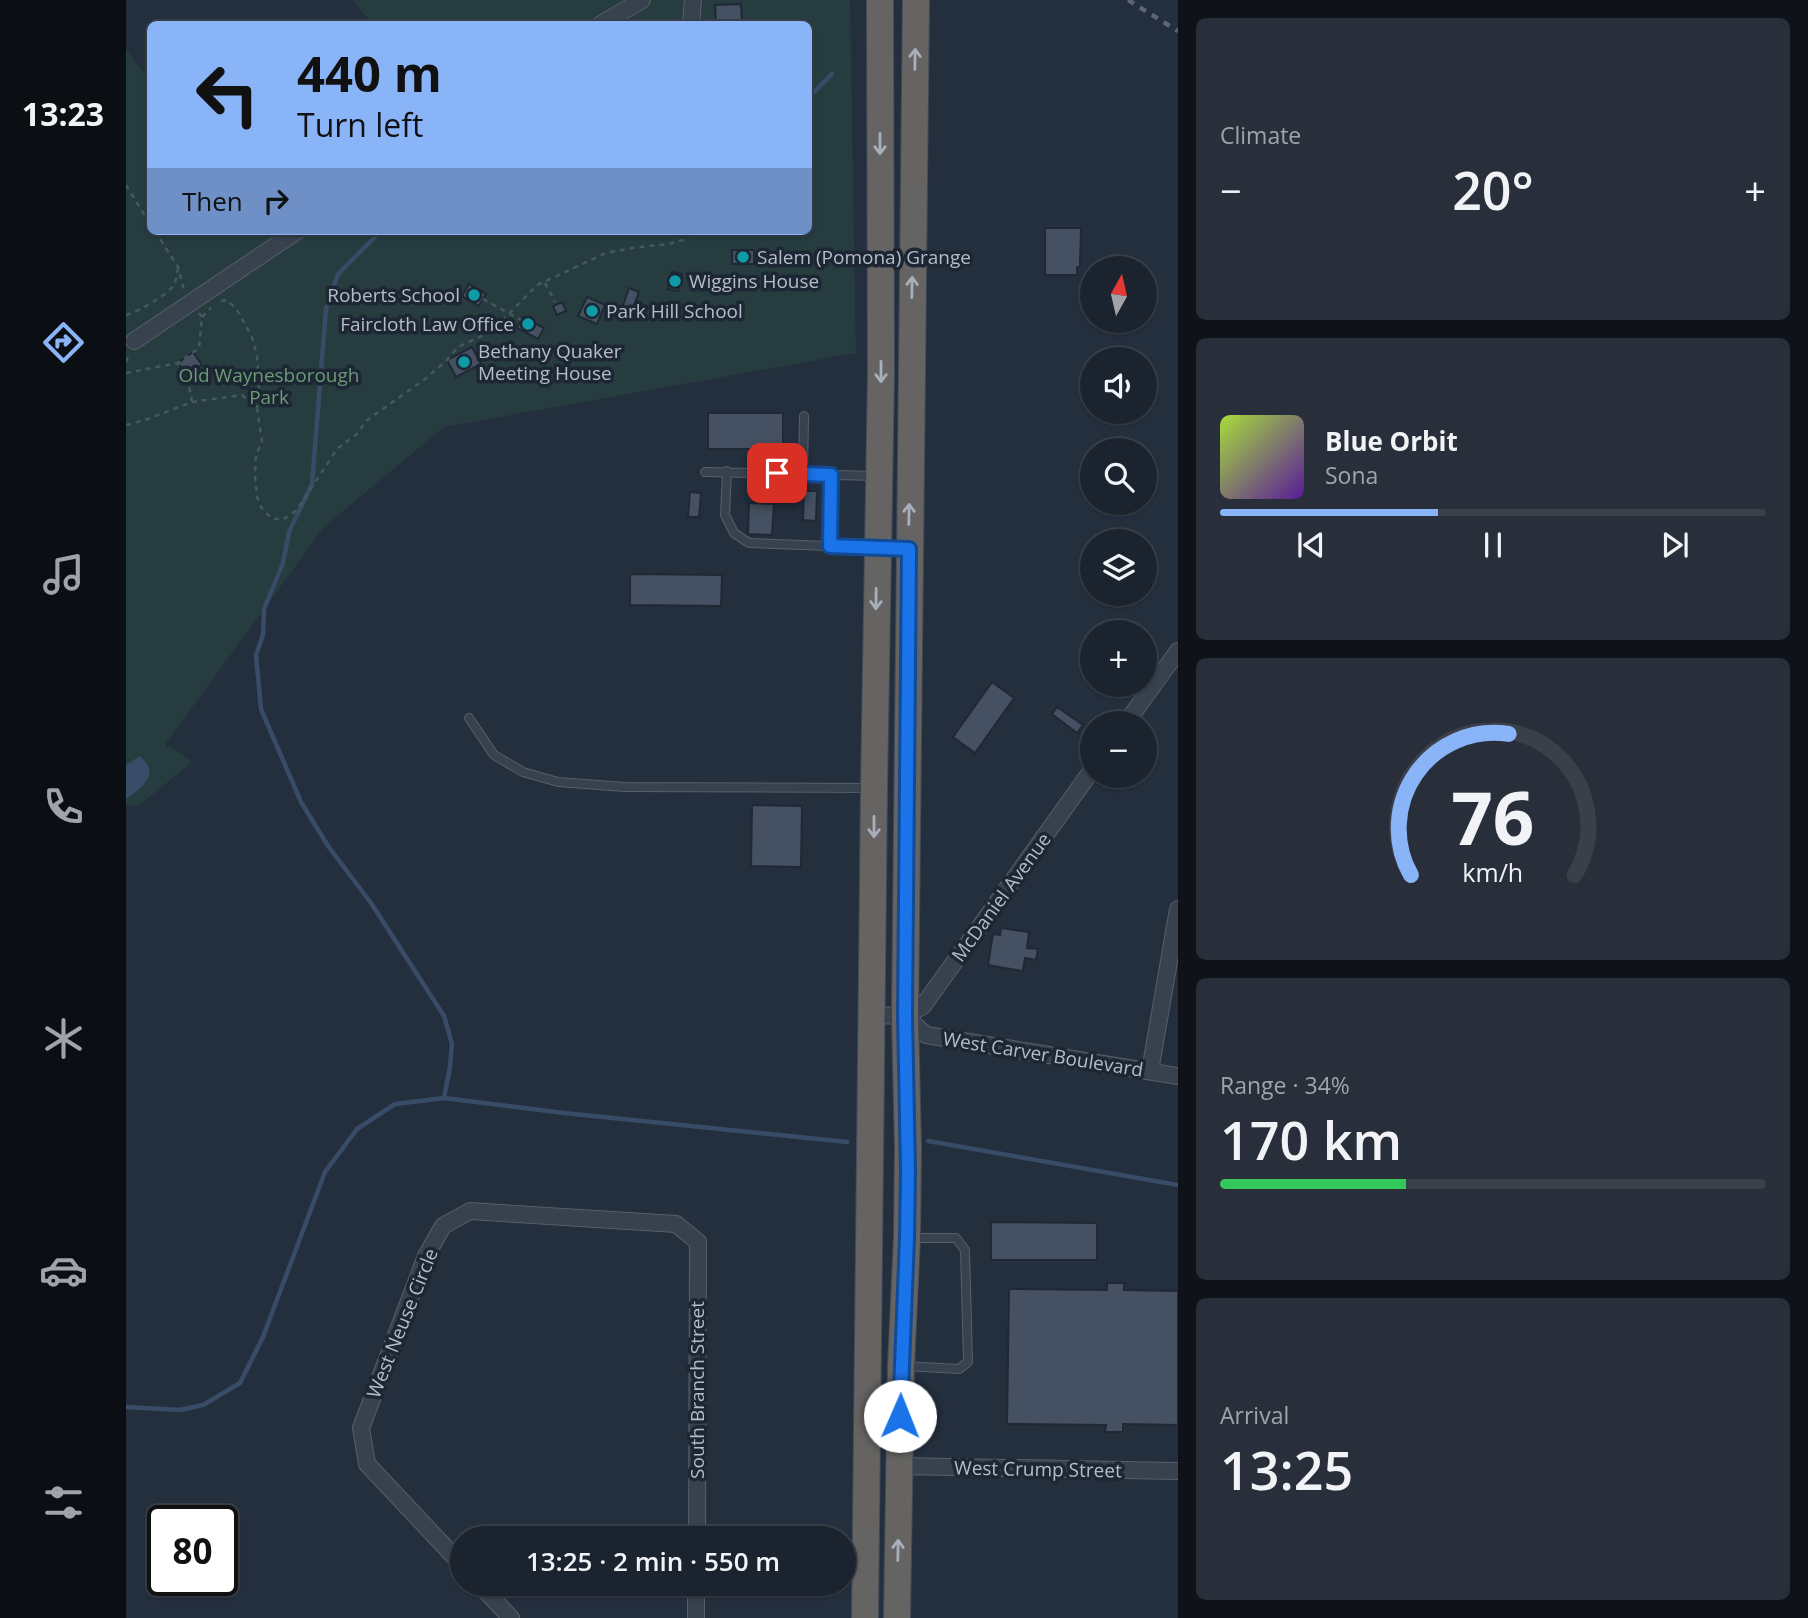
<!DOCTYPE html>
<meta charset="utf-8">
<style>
body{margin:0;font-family:"Open Sans",sans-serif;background:#282f3a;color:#f1f3f6;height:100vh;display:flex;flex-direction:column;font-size:26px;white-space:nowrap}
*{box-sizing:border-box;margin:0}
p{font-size:23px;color:#a0a4aa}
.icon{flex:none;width:38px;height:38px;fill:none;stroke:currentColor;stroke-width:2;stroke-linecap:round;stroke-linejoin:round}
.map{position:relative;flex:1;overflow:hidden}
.panel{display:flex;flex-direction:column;gap:18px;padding:18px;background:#0f1319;width:630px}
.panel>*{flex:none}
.guide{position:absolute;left:21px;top:21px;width:665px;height:214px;border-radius:10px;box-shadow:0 2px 5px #0004,0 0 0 2px #39404a;background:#8ab4f8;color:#111;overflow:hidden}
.needle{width:46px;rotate:8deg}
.fabs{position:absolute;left:954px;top:256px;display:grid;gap:14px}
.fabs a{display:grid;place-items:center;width:77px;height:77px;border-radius:50%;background:#1b232e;box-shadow:0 2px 5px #0004,0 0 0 2px #39404a;font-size:35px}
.speed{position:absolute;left:21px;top:1505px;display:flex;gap:14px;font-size:35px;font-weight:700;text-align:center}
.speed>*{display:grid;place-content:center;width:91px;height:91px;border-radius:50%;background:#1b232e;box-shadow:0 2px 5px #0004,0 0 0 2px #39404a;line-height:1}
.speed .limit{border:4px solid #111;border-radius:10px;background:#fff;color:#111}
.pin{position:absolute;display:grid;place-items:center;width:60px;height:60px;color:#fff;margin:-30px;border-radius:14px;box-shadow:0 4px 10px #0006}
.me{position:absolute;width:77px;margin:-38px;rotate:1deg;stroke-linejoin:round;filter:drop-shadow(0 0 5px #0008)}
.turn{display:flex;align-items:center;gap:24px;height:147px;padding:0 35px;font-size:32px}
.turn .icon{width:91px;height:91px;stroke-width:2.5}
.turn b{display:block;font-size:49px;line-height:60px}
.then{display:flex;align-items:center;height:66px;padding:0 35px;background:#0003;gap:14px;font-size:26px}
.big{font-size:52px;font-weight:600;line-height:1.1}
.panel .widget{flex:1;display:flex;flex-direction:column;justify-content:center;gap:10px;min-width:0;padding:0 24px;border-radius:10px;background:#282f3a}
.panel .dial{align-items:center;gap:0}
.dial svg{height:182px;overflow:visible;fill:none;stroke:#39404a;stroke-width:7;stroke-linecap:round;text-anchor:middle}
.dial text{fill:#f1f3f6;stroke:none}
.song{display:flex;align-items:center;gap:21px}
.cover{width:84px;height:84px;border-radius:10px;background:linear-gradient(135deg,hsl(80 70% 55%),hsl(270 70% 35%))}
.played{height:7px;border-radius:4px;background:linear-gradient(90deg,#8ab4f8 40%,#39404a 40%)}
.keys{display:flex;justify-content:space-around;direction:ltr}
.heat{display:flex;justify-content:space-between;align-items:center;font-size:38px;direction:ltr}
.charge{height:10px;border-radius:5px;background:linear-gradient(90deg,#34c759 34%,#39404a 0)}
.trip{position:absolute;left:324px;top:1526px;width:406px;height:70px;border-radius:35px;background:#1b232e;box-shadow:0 2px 5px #0004,0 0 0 2px #39404a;font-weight:600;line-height:70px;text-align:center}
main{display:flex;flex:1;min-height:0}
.menu{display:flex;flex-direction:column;width:126px;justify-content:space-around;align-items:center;background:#0b0e12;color:#a0a4aa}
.menu .icon{width:49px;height:49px}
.menu .current{color:#8ab4f8}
.menu b{font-size:32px;color:#f1f3f6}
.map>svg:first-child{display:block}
.green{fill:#263c3f}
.water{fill:#394c67}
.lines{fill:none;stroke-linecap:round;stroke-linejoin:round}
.stream{stroke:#394c67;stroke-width:4.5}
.building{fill:#455162;stroke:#1f2835;stroke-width:2}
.service-casing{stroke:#565f6c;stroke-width:10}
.minor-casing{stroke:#565f6c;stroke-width:18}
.trunk-casing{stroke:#434c59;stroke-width:28}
.path{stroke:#44595c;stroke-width:2.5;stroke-dasharray:5 5;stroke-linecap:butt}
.service{stroke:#38414e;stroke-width:8}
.minor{stroke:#38414e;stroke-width:16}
.trunk{stroke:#656462;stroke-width:26}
.rail{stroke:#5a6575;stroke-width:4.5;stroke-dasharray:7 7;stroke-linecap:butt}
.oneway{stroke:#a8afba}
.route-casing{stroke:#114b97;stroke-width:18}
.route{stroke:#1a73e8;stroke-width:12}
.culture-dot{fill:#0f9aa8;stroke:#1d2633;stroke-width:2.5}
.labels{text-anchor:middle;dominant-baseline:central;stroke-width:7;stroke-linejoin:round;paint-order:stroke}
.poi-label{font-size:19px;fill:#b4bcc9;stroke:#1d2633;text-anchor:start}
.park-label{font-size:19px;fill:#6b9a76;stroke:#1d2633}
.street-label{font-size:19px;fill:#b4bcc9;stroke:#1d2633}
</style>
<main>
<nav class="menu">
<b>13:23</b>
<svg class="icon current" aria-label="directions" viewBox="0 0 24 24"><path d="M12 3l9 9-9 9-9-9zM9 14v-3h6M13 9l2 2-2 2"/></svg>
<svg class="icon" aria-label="music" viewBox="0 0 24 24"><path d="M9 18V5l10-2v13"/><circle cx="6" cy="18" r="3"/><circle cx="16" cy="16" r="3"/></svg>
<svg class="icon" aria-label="phone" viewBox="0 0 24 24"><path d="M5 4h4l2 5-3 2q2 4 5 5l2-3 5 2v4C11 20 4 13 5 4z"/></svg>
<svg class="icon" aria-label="climate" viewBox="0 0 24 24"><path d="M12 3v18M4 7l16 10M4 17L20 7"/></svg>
<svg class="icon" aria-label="car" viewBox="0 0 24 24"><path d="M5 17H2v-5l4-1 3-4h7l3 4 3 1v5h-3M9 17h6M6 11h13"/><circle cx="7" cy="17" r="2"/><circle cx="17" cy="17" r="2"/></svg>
<svg class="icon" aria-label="filters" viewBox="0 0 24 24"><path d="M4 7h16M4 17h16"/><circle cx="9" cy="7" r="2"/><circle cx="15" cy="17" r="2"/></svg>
</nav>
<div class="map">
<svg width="1052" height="1618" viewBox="0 0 1052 1618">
<rect width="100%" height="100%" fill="#242f3e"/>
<path class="green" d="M227,0H724L730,353L318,427L198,527L40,743V748L44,746L66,762L11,807L0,805V49L24,80V231H145L156,244L171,231H682V24H246Z"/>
<path class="water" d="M14,756C17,759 20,762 22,766C29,778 10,793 0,799V765Z"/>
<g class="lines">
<path class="stream" d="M682,98L706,74
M258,231L252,234L212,274L200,309L186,484L163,532L157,563L138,609L137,635L130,655L135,709L175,802L202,846L245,903L318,1016L326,1044L324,1067L318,1098
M802,1141L1052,1185
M0,1407L54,1410L77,1405L114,1383L137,1337L199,1172L231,1129L269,1104L318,1098L438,1113L721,1142"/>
</g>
<path class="building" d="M615,4L616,24H590L589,5Z
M919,228H955L954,264V267H951V275H919Z
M606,250H628V264H606Z
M546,272L556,274L552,291L542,289Z
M343,284L360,294L353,306L336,296Z
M503,288L513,292L506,311L496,308Z
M461,297L479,305L471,324L452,316Z
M436,302L440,311L431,315L427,306Z
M397,317L418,328L412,339L391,328Z
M346,347L355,364L330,377L321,360Z
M67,352L76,365L61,375L52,363Z
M582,413H657V449H582Z
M678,491H691L690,521L677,520Z
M564,492L575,493L573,517H562Z
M623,503L648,504L646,535L622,534Z
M504,574L596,575L595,606L504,605Z
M866,682L888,698L849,753L827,737Z
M931,707L957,725L951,733L926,714Z
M626,805L676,806L675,867L625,866Z
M875,928L903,932L901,948L912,949L910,960L899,958L897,971L862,965L867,934L874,935Z
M865,1222L971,1223V1260H865Z
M981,1283H998V1290L1052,1291V1425L997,1424V1432H979L980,1425L881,1424L883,1289L981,1290Z"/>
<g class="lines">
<defs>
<path id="service" d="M601,471L599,515L608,533L623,543L780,549
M579,472L751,476
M677,473L678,416
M704,546L705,475
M343,718L368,755L397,772L432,782L499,787L745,788
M778,1366L833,1369L842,1362L839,1250L830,1238H784"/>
<path id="minor" d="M475,24L516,0
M565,24L567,0
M8,341L171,231
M1000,723L1052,651
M746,1015L779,1016L800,1035L1052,1076
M779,1016L797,1006L966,770
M1024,1071L1052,909
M773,1466L1052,1471
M336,1565L241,1464L235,1428L300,1256L317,1226L344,1211L550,1224L572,1242L571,1538
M353,1584L385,1618
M570,1618V1584"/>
<path id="trunk" d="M739,1618L748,788L755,373L754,0
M771,1618L775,1366L781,1238L782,1148L779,1016L790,0"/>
</defs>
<use href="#service" class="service-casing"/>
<use href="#minor" class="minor-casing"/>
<use href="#trunk" class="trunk-casing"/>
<path class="path" d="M0,185L24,224
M29,231L52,267L58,290
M419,283L429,302
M357,299L395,320
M95,301L100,300L110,308L126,337L131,356L133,389L131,408
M0,315C12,312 41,295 48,285C50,281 51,273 52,269
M76,317L85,308
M0,362L3,354
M0,373L52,363
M66,402L61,375L52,363L73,348L76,317L73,313
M0,425L22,419L66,402L116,395L131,408L136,442L130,455L129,477L131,497L135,507L146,519H158L171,510L211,449L232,433L240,421L299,379L321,360L332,347L360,334L374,323L411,285L480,253L506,248L542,244L557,240L570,231"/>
<use href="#service" class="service"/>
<use href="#minor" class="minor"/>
<use href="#trunk" class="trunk"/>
<path class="rail" d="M1002,0L1052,31"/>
</g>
<defs><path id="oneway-shaft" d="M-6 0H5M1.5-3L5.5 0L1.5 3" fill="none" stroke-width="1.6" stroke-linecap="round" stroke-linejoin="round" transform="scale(1.75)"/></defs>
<g class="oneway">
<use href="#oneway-shaft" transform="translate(789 59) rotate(-89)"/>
<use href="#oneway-shaft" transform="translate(754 144) rotate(90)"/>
<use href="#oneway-shaft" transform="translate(786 287) rotate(-89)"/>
<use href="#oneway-shaft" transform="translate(755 372) rotate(90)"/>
<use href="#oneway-shaft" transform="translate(783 514) rotate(-89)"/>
<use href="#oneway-shaft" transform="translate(750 599) rotate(91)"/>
<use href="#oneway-shaft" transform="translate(748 827) rotate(90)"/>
<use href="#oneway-shaft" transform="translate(772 1550) rotate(-89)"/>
</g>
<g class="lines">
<defs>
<path id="route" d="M651,473L705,475L704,546L783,549L779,1016L782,1170L781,1238L774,1416"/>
</defs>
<use href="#route" class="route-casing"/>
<use href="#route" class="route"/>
</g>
<g class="culture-dot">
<circle cx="617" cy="257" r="7"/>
<circle cx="549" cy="281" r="7"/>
<circle cx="348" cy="295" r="7"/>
<circle cx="466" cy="311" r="7"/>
<circle cx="402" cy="324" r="7"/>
<circle cx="338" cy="362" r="7"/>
</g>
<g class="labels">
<g class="poi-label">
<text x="631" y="257">Salem (Pomona) Grange</text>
<text x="563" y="281">Wiggins House</text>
<text x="334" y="295" text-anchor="end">Roberts School</text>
<text x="480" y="311">Park Hill School</text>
<text x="388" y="324" text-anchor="end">Faircloth Law Office</text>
<text x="352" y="351">Bethany Quaker<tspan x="352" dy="22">Meeting House</tspan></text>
</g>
<g class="park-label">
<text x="143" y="375">Old Waynesborough<tspan x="143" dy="22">Park</tspan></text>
</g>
<g class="street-label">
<text transform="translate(875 897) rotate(-54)">McDaniel Avenue</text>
<text transform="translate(917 1054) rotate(9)">West Carver Boulevard</text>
<text transform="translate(276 1323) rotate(-68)">West Neuse Circle</text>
<text transform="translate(571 1390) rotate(-90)">South Branch Street</text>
<text transform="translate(912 1469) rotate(1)">West Crump Street</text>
</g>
</g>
</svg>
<div class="fabs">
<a><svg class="needle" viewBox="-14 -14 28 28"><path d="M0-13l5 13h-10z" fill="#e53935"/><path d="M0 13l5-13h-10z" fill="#a0a4aa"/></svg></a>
<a><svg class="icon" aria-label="sound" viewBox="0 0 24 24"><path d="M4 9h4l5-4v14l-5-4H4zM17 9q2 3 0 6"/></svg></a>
<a><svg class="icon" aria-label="search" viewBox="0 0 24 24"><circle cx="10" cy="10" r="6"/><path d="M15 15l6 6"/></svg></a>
<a><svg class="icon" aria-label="layers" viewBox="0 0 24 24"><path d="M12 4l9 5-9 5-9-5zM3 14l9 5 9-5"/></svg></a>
<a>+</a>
<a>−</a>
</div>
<div class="speed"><div class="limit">80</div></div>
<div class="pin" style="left:651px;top:473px;background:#d93025"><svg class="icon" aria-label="arrive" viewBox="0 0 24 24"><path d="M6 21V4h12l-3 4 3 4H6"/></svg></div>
<svg class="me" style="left:774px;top:1416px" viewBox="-20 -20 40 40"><circle r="19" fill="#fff"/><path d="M0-13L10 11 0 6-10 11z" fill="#1a73e8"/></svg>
<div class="trip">13:25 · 2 min · 550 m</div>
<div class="guide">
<div class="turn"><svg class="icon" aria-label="left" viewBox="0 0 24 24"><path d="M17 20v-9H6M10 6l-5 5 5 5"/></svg><div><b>440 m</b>Turn left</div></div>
<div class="then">Then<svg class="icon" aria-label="right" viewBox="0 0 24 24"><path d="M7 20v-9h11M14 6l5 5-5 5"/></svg></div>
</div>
</div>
<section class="panel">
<div class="widget"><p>Climate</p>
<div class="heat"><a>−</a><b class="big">20°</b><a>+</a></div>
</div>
<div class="widget">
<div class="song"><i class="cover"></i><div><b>Blue Orbit</b><p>Sona</p></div></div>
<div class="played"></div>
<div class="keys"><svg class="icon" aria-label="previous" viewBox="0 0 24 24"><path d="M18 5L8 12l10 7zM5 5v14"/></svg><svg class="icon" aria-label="pause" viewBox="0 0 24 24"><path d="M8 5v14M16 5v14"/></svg><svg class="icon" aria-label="next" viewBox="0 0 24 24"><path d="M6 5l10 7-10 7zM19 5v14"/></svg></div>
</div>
<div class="widget dial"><svg viewBox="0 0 100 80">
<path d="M14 69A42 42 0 1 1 86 69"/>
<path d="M14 69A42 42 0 0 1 57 7" stroke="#8ab4f8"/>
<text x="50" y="56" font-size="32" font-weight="700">76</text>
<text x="50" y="72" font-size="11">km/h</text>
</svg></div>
<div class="widget"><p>Range · 34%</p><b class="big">170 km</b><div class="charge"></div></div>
<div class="widget"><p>Arrival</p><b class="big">13:25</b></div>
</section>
</main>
